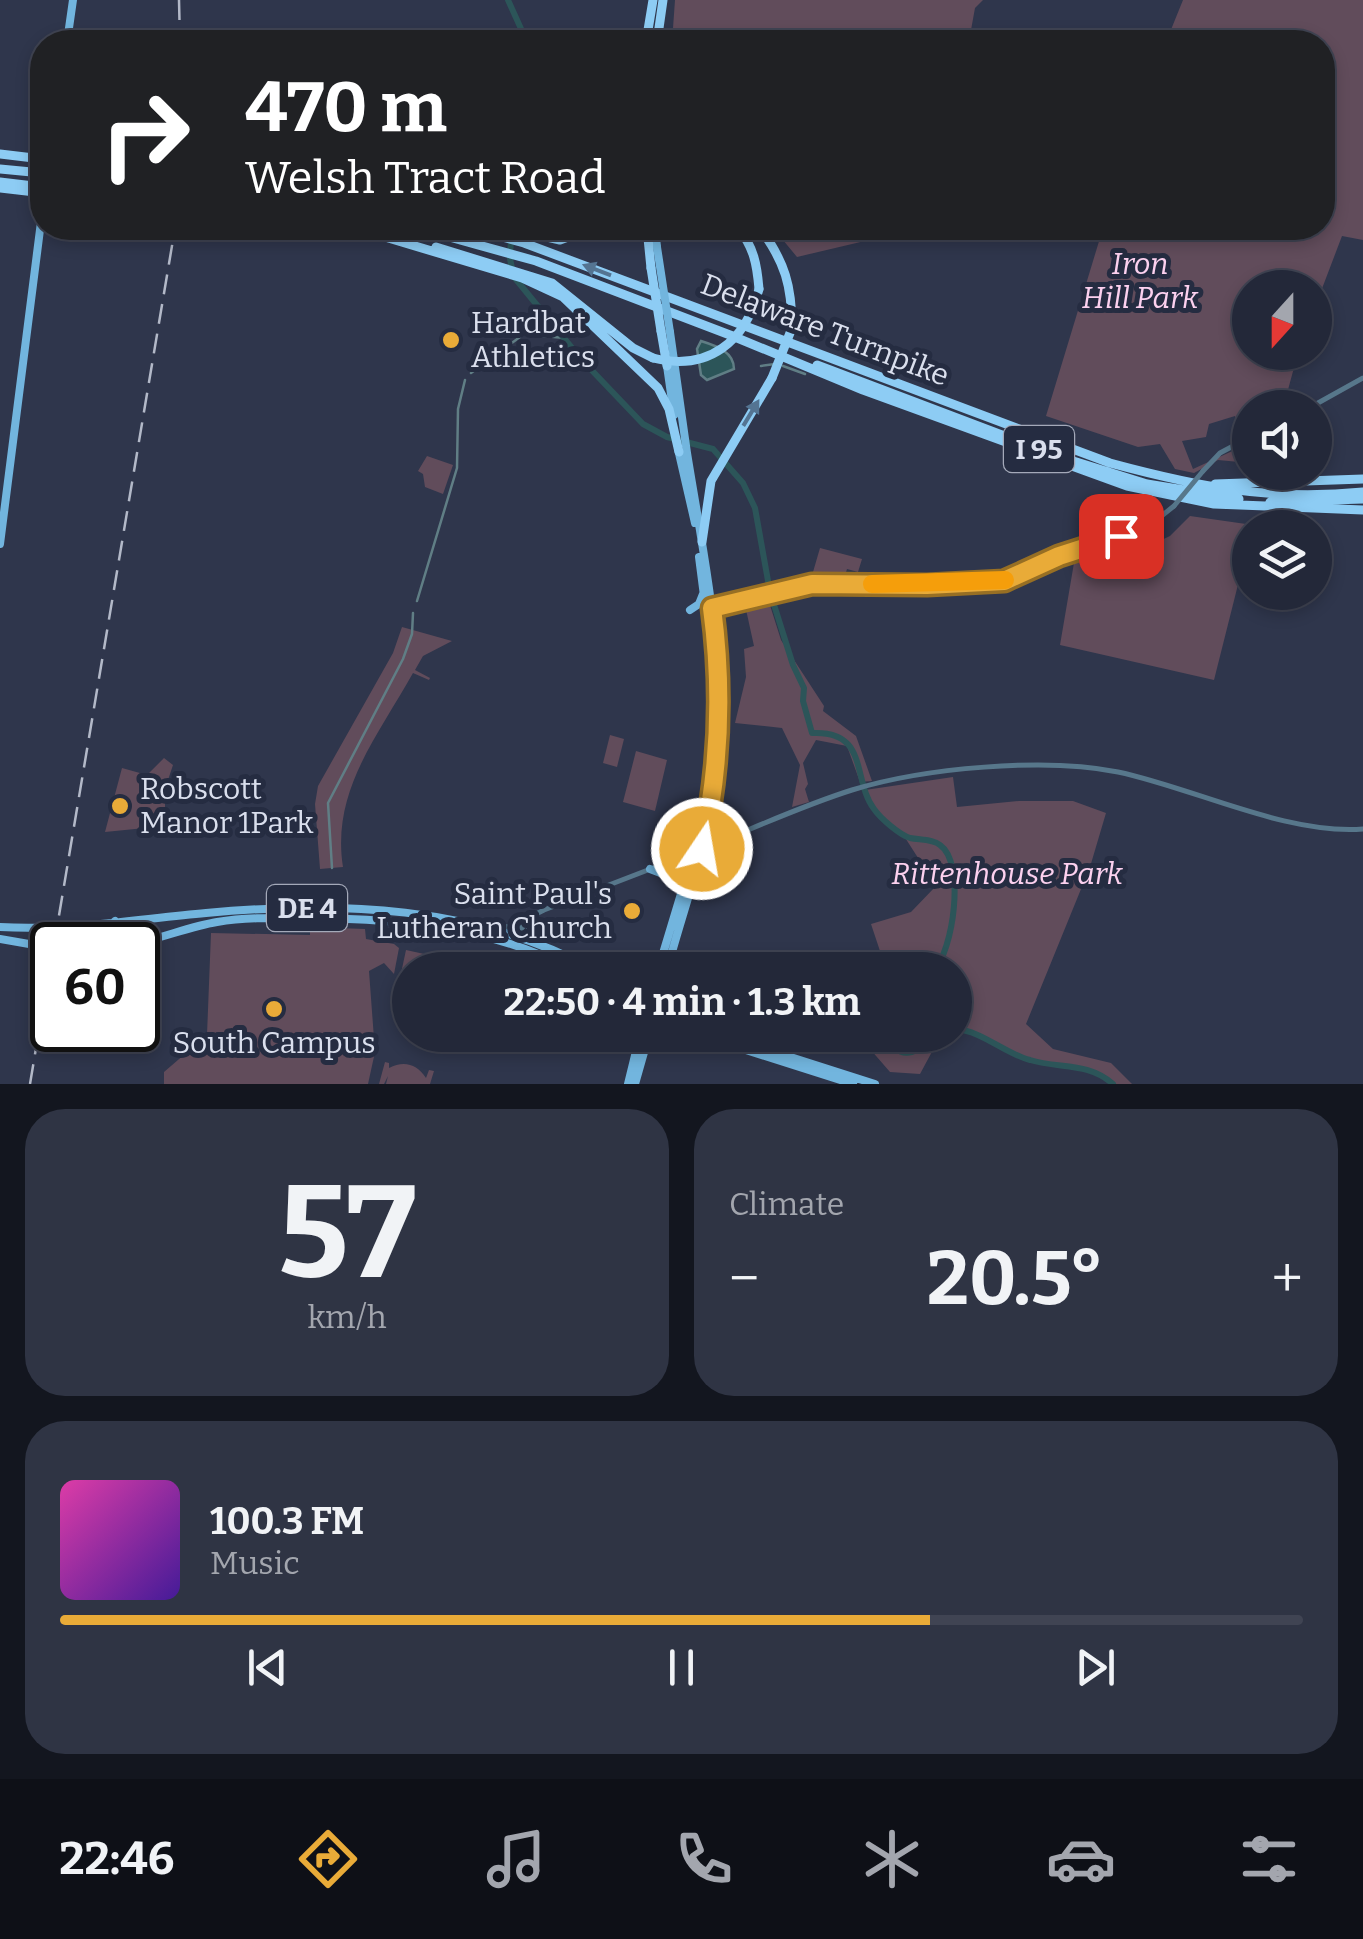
<!DOCTYPE html>
<meta charset="utf-8">
<style>
body{margin:0;font-family:Bitter,serif;background:#2f3444;color:#f1f3f6;height:100vh;display:flex;flex-direction:column;font-size:38px;white-space:nowrap}
*{box-sizing:border-box;margin:0}
p{font-size:32px;color:#a3a6ae}
.icon{flex:none;width:55px;height:55px;fill:none;stroke:currentColor;stroke-width:2;stroke-linecap:round;stroke-linejoin:round}
.map{position:relative;height:1084px;overflow:hidden}
.details{display:flex;flex-direction:column;gap:25px;padding:25px;background:#13161f;flex:1}
.details>*{flex:none}
.banner{position:absolute;left:30px;top:30px;width:1305px;height:210px;border-radius:40px;box-shadow:0 5px 15px #0003,0 0 0 2px #404453;background:#202124;color:#fff;overflow:hidden}
.needle{width:65px;rotate:201deg}
.controls{position:absolute;left:1232px;top:270px;display:grid;gap:20px}
.controls a{display:grid;place-items:center;width:100px;height:100px;border-radius:50%;background:#232839;box-shadow:0 5px 15px #0003,0 0 0 2px #404453;font-size:50px}
.speed{position:absolute;left:30px;top:922px;display:flex;gap:20px;font-size:50px;font-weight:700;text-align:center}
.speed>*{display:grid;place-content:center;width:130px;height:130px;border-radius:50%;background:#232839;box-shadow:0 5px 15px #0003,0 0 0 2px #404453;line-height:1}
.speed .limit{border:5px solid #111;border-radius:15px;background:#fff;color:#111}
.pin{position:absolute;display:grid;place-items:center;width:85px;height:85px;color:#fff;margin:-42px;border-radius:20px;box-shadow:0 5px 15px #0006}
.me{position:absolute;width:110px;margin:-55px;rotate:12deg;stroke-linejoin:round;filter:drop-shadow(0 0 8px #0008)}
.turn{display:flex;align-items:center;gap:35px;height:210px;padding:0 50px;font-size:45px}
.turn .icon{width:130px;height:130px;stroke-width:2.5}
.turn b{display:block;font-size:70px;line-height:85px}
.big{font-size:75px;font-weight:700;line-height:1.1}
.details .widget{flex:1;display:flex;flex-direction:column;justify-content:center;gap:15px;min-width:0;padding:0 35px;border-radius:40px;background:#2f3444}
.details .dial{align-items:center;gap:0}
.dial b{font-size:130px;line-height:1}
.song{display:flex;align-items:center;gap:30px}
.cover{width:120px;height:120px;border-radius:15px;background:linear-gradient(135deg,hsl(320 70% 55%),hsl(260 70% 35%))}
.played{height:10px;border-radius:5px;background:linear-gradient(90deg,#e9ab38 70%,#404453 70%)}
.keys{display:flex;justify-content:space-around;direction:ltr}
.heat{display:flex;justify-content:space-between;align-items:center;font-size:55px;direction:ltr}
.details .tiles{flex:1;display:grid;gap:25px;grid-template-columns:1fr 1fr}
.widget:last-child{grid-column:span 2}
.trip{position:absolute;left:392px;top:952px;width:580px;height:100px;border-radius:50px;background:#232839;box-shadow:0 5px 15px #0003,0 0 0 2px #404453;font-weight:700;line-height:100px;text-align:center}
.dock{display:flex;height:160px;justify-content:space-around;align-items:center;background:#0e1017;color:#a3a6ae}
.dock .icon{width:70px;height:70px}
.dock .selected{color:#e9ab38}
.dock b{font-size:45px;color:#f1f3f6}
.map>svg:first-child{display:block}
.green{fill:#614c5b}
.water{fill:#2c5559;stroke:#607e85;stroke-width:2.5}
.lines{fill:none;stroke-linecap:round;stroke-linejoin:round}
.stream{stroke:#607e85;stroke-width:2.5}
.river{stroke:#2c5559;stroke-width:6}
.minor{stroke:#57778b;stroke-width:5}
.major{stroke:#72b5de;stroke-width:8}
.highway{stroke:#8dccf4;stroke-width:9}
.rail{stroke:#b3b9c8;stroke-width:2.5;stroke-dasharray:20 10;stroke-linecap:butt}
.minor-bridge{stroke:#57778b;stroke-width:5}
.major-bridge{stroke:#72b5de;stroke-width:8}
.highway-bridge{stroke:#8dccf4;stroke-width:9}
.oneway{fill:#547492}
.route-casing{stroke:#976f24;stroke-width:25}
.route{stroke:#e9ab38;stroke-width:18}
.slow{stroke:#f59e0b;stroke-width:18}
.poi-dot{fill:#e9ab38;stroke:#252c41;stroke-width:4}
.labels{text-anchor:middle;dominant-baseline:central;stroke-width:10;stroke-linejoin:round;paint-order:stroke}
.shield{fill:#252c41;stroke:#a4a9b9;stroke-width:2.5}
.shield-label{font-size:28px;font-weight:bold;fill:#dadfed}
.park-label{font-size:30px;font-style:italic;fill:#fcd1ef;stroke:#252c41}
.poi-label{font-size:30px;fill:#dadfed;stroke:#252c41;text-anchor:start}
.street-label{font-size:30px;fill:#dadfed;stroke:#252c41}
</style>
<div class="map">
<svg width="1363" height="1084" viewBox="0 0 1363 1084">
<rect width="100%" height="100%" fill="#2f364c"/>
<path class="green" d="M675,0H983L975,8L971,30L979,42H672Z
M1183,0H1363V240L1342,236L1315,307V288H1250V352L1298,353L1286,397L1266,407L1250,408V432H1239L1235,416L1209,424L1206,437L1182,441L1193,469L1250,443V463L1218,460L1194,473L1175,469L1160,444L1138,447L1046,416L1100,238L1057,228H1322V42H1166Z
M773,228H872L869,240L797,257Z
M427,456L453,465L443,494L425,487L423,474L418,471Z
M1190,516L1253,525L1214,680L1060,645L1075,557L1131,542L1153,544L1170,536Z
M820,548L862,559L858,572L847,569L844,579L813,572Z
M768,599L781,640L824,706L823,711L856,736L872,781L860,782L847,746L816,740L803,763L808,784L805,789L809,802L792,807L800,765L782,728L735,723L746,677L744,649L754,646L745,605Z
M402,627L452,641L423,656L415,670L430,678L429,680L413,673C378,736 331,791 343,867L320,869L315,804L318,786L393,653Z
M610,735L624,739L617,767L603,763Z
M636,751L667,760L655,811L623,802Z
M164,758L173,765L165,789V826L105,832L122,768L147,775Z
M953,777L957,807L1019,801H1073L1106,813L1090,867L1026,1024L1053,1049L1111,1063L1132,1084H1113L1081,1066L1069,1068L1030,1060L974,1032L955,1029V970H882L884,963L871,924L911,912L936,886L904,836L874,810L865,790Z
M310,927L365,929L366,939L394,944L399,948L394,974L384,963L369,971L375,1052L368,1084H164V1072L207,1035L211,933L310,935Z
M406,950L438,957L435,970H410V1009L394,1006Z
M457,951L512,965L510,970H453Z
M864,1035H941L920,1074L890,1072L870,1049Z
M385,1062L389,1063V1068C404,1060 417,1064 426,1078L429,1070L434,1071L430,1084H386L388,1076L384,1084H379Z"/>
<path class="water" d="M701,341C717,346 734,352 734,369L707,380L701,375L697,349Z"/>
<g class="lines">
<path class="stream" d="M526,335L533,332L543,336L565,338
M761,366L775,364
M783,366L805,374
M471,373L520,337
M417,601L457,468L458,409L465,380
M332,868L328,803L403,659L412,634L413,613"/>
<path class="river" d="M508,0L527,42
M511,238L510,259L514,277L581,359L643,424L667,437L713,449L743,483L755,508L770,592L793,665L804,688L803,701L812,733C869,730 852,780 874,809C881,819 900,835 910,838C920,840 933,839 940,845C966,863 953,951 934,970
M955,1029C983,1031 1003,1053 1030,1060C1060,1069 1088,1062 1113,1084
M886,1035C899,1063 918,1054 934,1035"/>
<path class="minor" d="M1309,408L1363,378
M1203,471L1220,453L1250,437
M710,605L733,600
M709,609L812,584L937,585L1009,580L1059,556L1149,526L1174,506
M702,849C752,829 801,806 852,790C923,768 1045,757 1118,772C1194,788 1286,835 1363,829
M486,925L522,928L532,916L544,910L692,853
M525,937L535,915"/>
<path class="major" d="M67,42L73,0
M655,228L657,247
M667,366L674,415
M678,449L695,523
M0,544L42,214
M699,557L713,666L714,707
M690,610L699,604L703,594
M705,834L713,839L731,837
M673,860L667,866L669,878L680,881L688,874
M650,869L663,874
M316,907L325,903L330,893
M0,927C68,931 138,919 206,913C337,901 477,905 594,970
M0,939L52,948
M108,945L118,936L119,928L115,921
M127,945C158,940 187,927 217,922C248,917 279,918 310,918C401,919 492,927 573,970
M658,970L700,831L713,746
M667,970C683,911 704,854 714,793C731,679 705,565 687,453C681,413 676,372 670,332
M699,1035L853,1084
M721,1035L875,1084
M628,1084L640,1035
M635,1084L649,1035"/>
<path class="highway" d="M646,42L653,0
M657,42L663,0
M0,154L42,159
M0,169L42,173
M0,182L42,187
M0,188L35,192
M335,228L377,235
M398,228L435,233L536,261L730,335L863,390L1127,486L1214,504L1363,510
M471,228L524,243L1110,463C1199,487 1270,501 1363,492
M507,228L560,240L592,228
M647,228L651,268
M738,228C754,247 757,265 759,289
M760,228C785,262 792,286 792,328
M375,234L522,278L563,297L658,388L669,409L679,452
M436,247L552,283L633,348L653,358
M661,331L667,366
M817,365L1055,455
M1070,460L1147,484L1239,499
M1215,484L1363,479
M1270,502L1363,499
M702,542L711,481L772,378"/>
<path class="rail" d="M179,0L180,42
M54,945L175,228
M30,1084L52,953"/>
<path class="minor-bridge" d="M1174,506L1203,471"/>
<path class="major-bridge" d="M657,247L670,332"/>
<path class="highway-bridge" d="M651,268L661,331
M653,358C709,372 746,341 759,289
M772,378L792,328"/>
</g>
<defs><path id="oneway-solid" d="M-6-.8H1V-3.2L6.5 0L1 3.2V.8H-6Z" transform="scale(2.5)"/></defs>
<g class="oneway">
<use href="#oneway-solid" transform="translate(597 270) rotate(-159)"/>
<use href="#oneway-solid" transform="translate(751 413) rotate(-59)"/>
</g>
<g class="lines">
<defs>
<path id="route" d="M702,849C720,769 723,690 712,608L812,584L927,585L1004,581L1059,556L1121,536"/>
</defs>
<use href="#route" class="route-casing"/>
<use href="#route" class="route"/>
<path class="slow" d="M872,584L1005,580"/>
</g>
<g class="poi-dot">
<circle cx="451" cy="340" r="10"/>
<circle cx="120" cy="806" r="10"/>
<circle cx="632" cy="911" r="10"/>
<circle cx="274" cy="1009" r="10"/>
</g>
<g class="labels">
<g class="shield">
<rect x="1004" y="426" width="70" height="46" rx="8"/>
<rect x="267" y="885" width="80" height="46" rx="8"/>
</g>
<g class="shield-label">
<text x="1039" y="449">I 95</text>
<text x="307" y="908">DE 4</text>
</g>
<g class="park-label">
<text x="1140" y="264">Iron<tspan x="1140" dy="34">Hill Park</tspan></text>
<text x="1007" y="874">Rittenhouse Park</text>
</g>
<g class="poi-label">
<text x="471" y="323">Hardbat<tspan x="471" dy="34">Athletics</tspan></text>
<text x="140" y="789">Robscott<tspan x="140" dy="34">Manor 1Park</tspan></text>
<text x="612" y="894" text-anchor="end">Saint Paul's<tspan x="612" dy="34">Lutheran Church</tspan></text>
<text x="274" y="1043" text-anchor="middle">South Campus</text>
</g>
<g class="street-label">
<text transform="translate(825 330) rotate(21)">Delaware Turnpike</text>
</g>
</g>
</svg>
<div class="controls">
<a><svg class="needle" viewBox="-14 -14 28 28"><path d="M0-13l5 13h-10z" fill="#e53935"/><path d="M0 13l5-13h-10z" fill="#a3a6ae"/></svg></a>
<a><svg class="icon" aria-label="sound" viewBox="0 0 24 24"><path d="M4 9h4l5-4v14l-5-4H4zM17 9q2 3 0 6"/></svg></a>
<a><svg class="icon" aria-label="layers" viewBox="0 0 24 24"><path d="M12 4l9 5-9 5-9-5zM3 14l9 5 9-5"/></svg></a>
</div>
<div class="speed"><div class="limit">60</div></div>
<div class="pin" style="left:1121px;top:536px;background:#d93025"><svg class="icon" aria-label="arrive" viewBox="0 0 24 24"><path d="M6 21V4h12l-3 4 3 4H6"/></svg></div>
<svg class="me" style="left:702px;top:849px" viewBox="-20 -20 40 40"><circle r="17" fill="#e9ab38" stroke="#fff" stroke-width="3"/><path d="M0-11L8 9 0 5-8 9z" fill="#fff"/></svg>
<div class="trip">22:50 · 4 min · 1.3 km</div>
<div class="banner">
<div class="turn"><svg class="icon" aria-label="right" viewBox="0 0 24 24"><path d="M7 20v-9h11M14 6l5 5-5 5"/></svg><div><b>470 m</b>Welsh Tract Road</div></div>
</div>
</div>
<section class="details">
<div class="tiles">
<div class="widget dial"><b>57</b><p>km/h</p></div>
<div class="widget"><p>Climate</p>
<div class="heat"><a>−</a><b class="big">20.5°</b><a>+</a></div>
</div>
<div class="widget">
<div class="song"><i class="cover"></i><div><b>100.3 FM</b><p>Music</p></div></div>
<div class="played"></div>
<div class="keys"><svg class="icon" aria-label="previous" viewBox="0 0 24 24"><path d="M18 5L8 12l10 7zM5 5v14"/></svg><svg class="icon" aria-label="pause" viewBox="0 0 24 24"><path d="M8 5v14M16 5v14"/></svg><svg class="icon" aria-label="next" viewBox="0 0 24 24"><path d="M6 5l10 7-10 7zM19 5v14"/></svg></div>
</div>
</div>
</section>
<nav class="dock">
<b>22:46</b>
<svg class="icon selected" aria-label="directions" viewBox="0 0 24 24"><path d="M12 3l9 9-9 9-9-9zM9 14v-3h6M13 9l2 2-2 2"/></svg>
<svg class="icon" aria-label="music" viewBox="0 0 24 24"><path d="M9 18V5l10-2v13"/><circle cx="6" cy="18" r="3"/><circle cx="16" cy="16" r="3"/></svg>
<svg class="icon" aria-label="phone" viewBox="0 0 24 24"><path d="M5 4h4l2 5-3 2q2 4 5 5l2-3 5 2v4C11 20 4 13 5 4z"/></svg>
<svg class="icon" aria-label="climate" viewBox="0 0 24 24"><path d="M12 3v18M4 7l16 10M4 17L20 7"/></svg>
<svg class="icon" aria-label="car" viewBox="0 0 24 24"><path d="M5 17H2v-5l4-1 3-4h7l3 4 3 1v5h-3M9 17h6M6 11h13"/><circle cx="7" cy="17" r="2"/><circle cx="17" cy="17" r="2"/></svg>
<svg class="icon" aria-label="filters" viewBox="0 0 24 24"><path d="M4 7h16M4 17h16"/><circle cx="9" cy="7" r="2"/><circle cx="15" cy="17" r="2"/></svg>
</nav>
